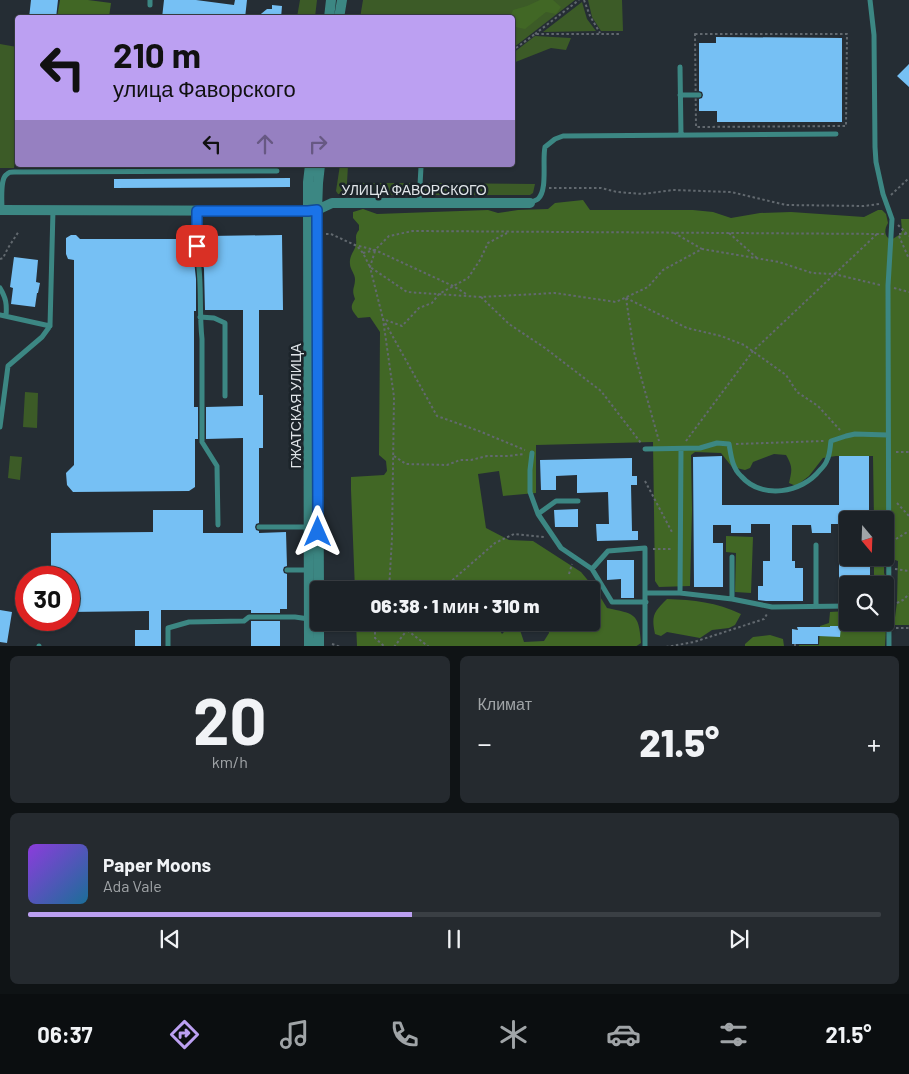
<!DOCTYPE html>
<html lang="ru">
<meta charset="utf-8">
<style>
body{margin:0;font-family:Barlow,sans-serif;background:#252a2f;color:#f1f3f6;height:100vh;display:flex;flex-direction:column;font-size:19px;white-space:nowrap}
*{box-sizing:border-box;margin:0}
p{font-size:16px;color:#a0a4a7}
.icon{flex:none;width:28px;height:28px;fill:none;stroke:currentColor;stroke-width:2;stroke-linecap:round;stroke-linejoin:round}
.map{position:relative;height:646px;overflow:hidden}
.details{display:flex;flex-direction:column;gap:10px;padding:10px;background:#0f1315;flex:1}
.details>*{flex:none}
.hud{position:absolute;left:15px;top:15px;width:500px;height:152px;border-radius:5px;box-shadow:0 1px 4px #0004,0 0 0 1px #3a3f44;background:#bca0f2;color:#111;overflow:hidden}
.needle{width:32px;rotate:161deg}
.fabs{position:absolute;left:839px;top:511px;display:grid;gap:10px}
.fabs a{display:grid;place-items:center;width:55px;height:55px;border-radius:5px;background:#1c2227;box-shadow:0 1px 4px #0004,0 0 0 1px #3a3f44;font-size:25px}
.speed{position:absolute;left:15px;top:566px;display:flex;gap:10px;font-size:25px;font-weight:700;text-align:center}
.speed>*{display:grid;place-content:center;width:65px;height:65px;border-radius:50%;background:#1c2227;box-shadow:0 1px 4px #0004,0 0 0 1px #3a3f44;line-height:1}
.speed .limit{border:8px solid #d22;background:#fff;color:#111}
.pin{position:absolute;display:grid;place-items:center;width:42px;height:42px;color:#fff;margin:-21px;border-radius:10px;box-shadow:0 2px 8px #0006}
.me{position:absolute;width:55px;margin:-28px;rotate:0deg;stroke-linejoin:round;filter:drop-shadow(0 0 4px #0008)}
.turn{display:flex;align-items:center;gap:18px;height:105px;padding:0 15px;font-size:22px}
.turn .icon{width:65px;height:65px;stroke-width:2.5}
.turn b{display:block;font-size:35px;line-height:42px}
.lanes{display:flex;align-items:center;height:48px;padding:0 15px;background:#0003;justify-content:center;gap:25px;direction:ltr}
.lanes .off{opacity:.35}
.big{font-size:38px;font-weight:800;line-height:1.1}
.details .widget{flex:1;display:flex;flex-direction:column;justify-content:center;gap:8px;min-width:0;padding:0 18px;border-radius:8px;background:#252a2f}
.details .dial{align-items:center;gap:0}
.dial b{font-size:65px;line-height:1}
.song{display:flex;align-items:center;gap:15px}
.cover{width:60px;height:60px;border-radius:8px;background:linear-gradient(135deg,hsl(270 70% 55%),hsl(200 70% 35%))}
.played{height:5px;border-radius:2px;background:linear-gradient(90deg,#bca0f2 45%,#3a3f44 45%)}
.keys{display:flex;justify-content:space-around;direction:ltr}
.heat{display:flex;justify-content:space-between;align-items:center;font-size:28px;direction:ltr}
.details .tiles{flex:1;display:grid;gap:10px;grid-template-columns:1fr 1fr}
.widget:last-child{grid-column:span 2}
.trip{position:absolute;left:310px;top:581px;width:290px;height:50px;border-radius:5px;background:#1c2227;box-shadow:0 1px 4px #0004,0 0 0 1px #3a3f44;font-weight:800;line-height:50px;text-align:center}
.menu{display:flex;height:80px;justify-content:space-around;align-items:center;background:#0b0e10;color:#a0a4a7}
.menu .icon{width:35px;height:35px}
.menu .active{color:#bca0f2}
.menu b{font-size:22px;color:#f1f3f6}
.map>svg:first-child{display:block}
.green{fill:#3c5b27}
.forest{fill:#416725}
.building{fill:#76c0f4}
.lines{fill:none;stroke-linecap:round;stroke-linejoin:round}
.path{stroke:#62696f;stroke-width:2;stroke-dasharray:2.5 2.5;stroke-linecap:butt}
.service{stroke:#3c8783;stroke-width:5}
.minor{stroke:#3c8783;stroke-width:10}
.route-casing{stroke:#114b97;stroke-width:12}
.route{stroke:#1a73e8;stroke-width:9}
.labels{text-anchor:middle;dominant-baseline:central;stroke-width:5;stroke-linejoin:round;paint-order:stroke}
.street-label{font-size:14px;fill:#e0e5e9;stroke:#1c242a}
</style>
<div class="map">
<svg width="909" height="647" viewBox="0 0 909 647">
<rect width="100%" height="100%" fill="#252d34"/>
<path class="green" d="M300,0H317L315,17H297Z
M363,0H575L513,48L512,18H360Z
M588,0H622L623,31H601L592,17Z
M582,2L587,19L596,31L543,32Z
M535,36L571,38L566,50L551,48L513,63V53Z
M0,44L17,47L18,137L14,168H0Z
M340,165H348L347,183H413C412,189 410,192 404,195L338,194L336,191Z
M426,183L535,184L533,193L530,195H432L425,191Z
M25,392L38,393L37,428L23,427Z
M10,456L22,457L20,480L8,478Z"/>
<path class="forest" d="M60,0H88L111,3L109,17H57Z
M540,0H553L561,7L556,14L546,12L525,29L515,27L513,22L512,18L510,17L513,10L527,6Z
M583,200L590,210H693L713,212L731,218L760,213L791,212L864,217L878,210H882L886,214L888,223C884,230 884,236 891,240L899,235L902,231L901,219H909V625H894L897,602L898,561L892,559L884,562V573L888,583V593L885,595V585H874V558H885V520H874L873,456H836L823,458L809,476L796,486L789,483C792,470 793,467 786,455L774,454L753,462L750,468L745,470L732,467L721,453L695,452L691,455L692,510L690,586L659,587L655,581L653,442L536,445V493L503,496L499,471L478,474L486,528L509,540L533,541L581,572L596,590L607,608C634,614 639,612 641,643L635,647L357,646L356,622L500,623L499,629L502,634L506,630L517,627L520,630L524,642L544,641L549,633L547,623L591,622V590H519L515,587H506L503,590H355L351,490V477L384,475L387,471L386,461L379,455L380,332L370,317L358,318C352,310 349,308 355,299C351,289 355,288 355,279C355,274 350,269 350,264C349,256 354,252 356,245C357,238 354,236 359,230V225L353,218V212L363,209L377,214L488,210L498,213L518,210L548,209L555,203Z
M726,536L753,537L751,593L735,592L736,553L726,552Z
M667,599C694,600 716,602 741,614L735,625L729,628L712,630L700,638L667,632L661,636L655,634C651,615 654,612 667,599Z
M847,611L848,622L885,623L886,627L885,646L799,647V645H819L820,626L829,623L830,612Z
M770,635L783,639L784,646H745V644L753,637Z"/>
<path class="building" d="M31,0H58L56,18H29Z
M164,0H196L234,5L235,0H247L245,18H162Z
M272,5L282,6L281,18H256L267,9H272Z
M716,37L842,38V122H717V111H699V99L702,98L703,95L702,92L699,91V43H716Z
M909,64V87L897,76Z
M290,178V187L114,188V179Z
M71,235H76L80,239H184L187,236L193,239V248L197,250L200,249L201,244L209,249V236L282,235L283,310H259V395H263V448H259V523L256,524L255,527L256,530L259,531V533L286,532L287,566L284,567L283,570L284,573L287,574V609H280V613H251V610H161V647H135V630H149V611L69,612V578H51V533L153,532V510H203V533H243V438L206,439V407L243,406V310H205L204,269L202,259L199,256H196L194,260L196,279V311H194V407H198V439H195V487L189,491L73,492L67,485L66,473L74,465V260L68,259L66,254V238Z
M14,257L38,260L36,282L40,283L38,293H37L35,307L11,304L13,288L10,287Z
M722,456V505H839V456H869V520H848V524H831V533H812L811,525H792V561H795V568H803V601H766L758,600V586H763V561H770V524H751V533H731V525H713V543H723V587H694L693,457Z
M632,458V476H637V485H631L632,531H638V540L597,541L596,524H609L608,492L577,493V475L556,476V490H541L540,460Z
M578,509V527H555L554,510Z
M839,541H848V558H870V585H848V587H839Z
M607,560H634V598H621V579L607,580Z
M0,610L12,612L7,643L0,642Z
M251,621H280V647H251Z
M830,626H841L840,637L818,636V644H792V629L798,630L797,627H830Z"/>
<g class="lines">
<path class="path" d="M584,0L590,16L600,33
M535,34L579,0
M695,34H847L846,126L696,127Z
M512,51L535,34H620
M549,188H601L617,192L643,194L673,190L731,192L786,205L864,206L879,204
M891,195L909,178
M898,225L909,236
M674,233L702,249
M729,233L757,258
M326,234H331L357,246L363,253L370,267L407,292L481,297L555,293L616,302L648,287L663,270L702,249L779,262L812,273L834,274L880,285
M899,234H909
M899,236L909,259
M359,246L375,250L453,286L468,295
M375,251L370,267L383,319L437,416L479,431L525,450
M363,253L375,250L389,236L413,231L884,234
M0,259L3,258L8,248L19,231
M894,288L909,292
M481,297L509,324L545,348L601,391L641,443
M626,298L687,328L721,336L744,345L786,375L797,392L818,406L840,430
M626,298L634,352L659,441
M686,441L753,351L877,234
M736,444L824,441
M896,452H909
M394,456L406,464L447,465L460,460H471L487,456H508L524,454
M645,481L673,534
M897,503L909,516
M896,539L909,531
M653,549H673
M873,565L881,566
M895,569L909,571
M569,574L572,564
M389,590L392,538L394,397L383,319L402,326L419,308L432,303L439,294L468,278L480,260L488,243L507,233
M441,590L495,543L514,534L544,537
M897,603L903,600L909,594
M375,622V638L385,647
M402,622L407,630L429,647
M896,628H909
M332,644L341,647
M795,644V647
M394,647L407,630L412,622
M666,647L694,642L764,619L767,614"/>
<path class="service" d="M870,0L874,35L875,147L876,162L883,194L892,219L888,286L889,647
M150,5V0
M680,67L681,135
M680,95H699
M419,203L421,167
M530,203C531,202 537,200 538,199C548,190 542,160 545,147L555,139L563,136L836,134
M2,210C2,201 0,180 6,175C9,172 10,172 14,172L277,171
M197,211V246
M198,260C202,285 199,312 202,339V442L217,466L218,525
M0,288C6,298 7,304 6,316
M0,315L50,326L53,210
M200,317L214,318L225,323V396
M0,427L8,366L42,337L50,326
M645,449L700,448L717,443L729,444C731,455 732,468 741,476C762,500 802,493 820,470C823,467 826,464 827,460C830,455 830,447 831,441L846,436L855,434L888,435
M532,453L530,470V492L538,514L561,548L592,569L612,602H646
M538,514L556,501H578
M259,527H308
M592,569L608,551L645,548V647
M287,570H309
M646,593H680L732,599L772,607L848,606
M680,593L681,449
M732,599V557
M816,606V545
M39,647V646
M168,647V628L189,622L244,621L249,617H295L309,619"/>
<path class="minor" d="M329,18L331,0
M339,18L342,0
M0,210L308,211L317,210L332,203H530
M319,590L317,210L318,183L320,165
M319,622V647
M309,647L308,211V182L310,165"/>
</g>
<g class="lines">
<defs>
<path id="route" d="M197,246V211H308L317,210L318,532"/>
</defs>
<use href="#route" class="route-casing"/>
<use href="#route" class="route"/>
</g>
<g class="labels">
<g class="street-label">
<text x="414" y="189">УЛИЦА ФАВОРСКОГО</text>
<text transform="translate(295 406) rotate(-90)">ГЖАТСКАЯ УЛИЦА</text>
</g>
</g>
</svg>
<div class="fabs">
<a><svg class="needle" viewBox="-14 -14 28 28"><path d="M0-13l5 13h-10z" fill="#e53935"/><path d="M0 13l5-13h-10z" fill="#a0a4a7"/></svg></a>
<a><svg class="icon" aria-label="search" viewBox="0 0 24 24"><circle cx="10" cy="10" r="6"/><path d="M15 15l6 6"/></svg></a>
</div>
<div class="speed"><div class="limit">30</div></div>
<div class="pin" style="left:197px;top:246px;background:#d93025"><svg class="icon" aria-label="arrive" viewBox="0 0 24 24"><path d="M6 21V4h12l-3 4 3 4H6"/></svg></div>
<svg class="me" style="left:318px;top:532px" viewBox="-20 -20 40 40"><path d="M0-17L14 15 0 8-14 15z" fill="#1a73e8" stroke="#fff" stroke-width="4"/></svg>
<div class="trip">06:38 · 1 мин · 310 m</div>
<div class="hud">
<div class="turn"><svg class="icon" aria-label="left" viewBox="0 0 24 24"><path d="M17 20v-9H6M10 6l-5 5 5 5"/></svg><div><b>210 m</b>улица Фаворского</div></div>
<div class="lanes"><svg class="icon" aria-label="left" viewBox="0 0 24 24"><path d="M17 20v-9H6M10 6l-5 5 5 5"/></svg><svg class="icon off" aria-label="ahead" viewBox="0 0 24 24"><path d="M12 20V5M6 11l6-6 6 6"/></svg><svg class="icon off" aria-label="right" viewBox="0 0 24 24"><path d="M7 20v-9h11M14 6l5 5-5 5"/></svg></div>
</div>
</div>
<section class="details">
<div class="tiles">
<div class="widget dial"><b>20</b><p>km/h</p></div>
<div class="widget"><p>Климат</p>
<div class="heat"><a>−</a><b class="big">21.5°</b><a>+</a></div>
</div>
<div class="widget">
<div class="song"><i class="cover"></i><div><b>Paper Moons</b><p>Ada Vale</p></div></div>
<div class="played"></div>
<div class="keys"><svg class="icon" aria-label="previous" viewBox="0 0 24 24"><path d="M18 5L8 12l10 7zM5 5v14"/></svg><svg class="icon" aria-label="pause" viewBox="0 0 24 24"><path d="M8 5v14M16 5v14"/></svg><svg class="icon" aria-label="next" viewBox="0 0 24 24"><path d="M6 5l10 7-10 7zM19 5v14"/></svg></div>
</div>
</div>
</section>
<nav class="menu">
<b>06:37</b>
<svg class="icon active" aria-label="directions" viewBox="0 0 24 24"><path d="M12 3l9 9-9 9-9-9zM9 14v-3h6M13 9l2 2-2 2"/></svg>
<svg class="icon" aria-label="music" viewBox="0 0 24 24"><path d="M9 18V5l10-2v13"/><circle cx="6" cy="18" r="3"/><circle cx="16" cy="16" r="3"/></svg>
<svg class="icon" aria-label="phone" viewBox="0 0 24 24"><path d="M5 4h4l2 5-3 2q2 4 5 5l2-3 5 2v4C11 20 4 13 5 4z"/></svg>
<svg class="icon" aria-label="climate" viewBox="0 0 24 24"><path d="M12 3v18M4 7l16 10M4 17L20 7"/></svg>
<svg class="icon" aria-label="car" viewBox="0 0 24 24"><path d="M5 17H2v-5l4-1 3-4h7l3 4 3 1v5h-3M9 17h6M6 11h13"/><circle cx="7" cy="17" r="2"/><circle cx="17" cy="17" r="2"/></svg>
<svg class="icon" aria-label="filters" viewBox="0 0 24 24"><path d="M4 7h16M4 17h16"/><circle cx="9" cy="7" r="2"/><circle cx="15" cy="17" r="2"/></svg>
<b>21.5°</b>
</nav>
